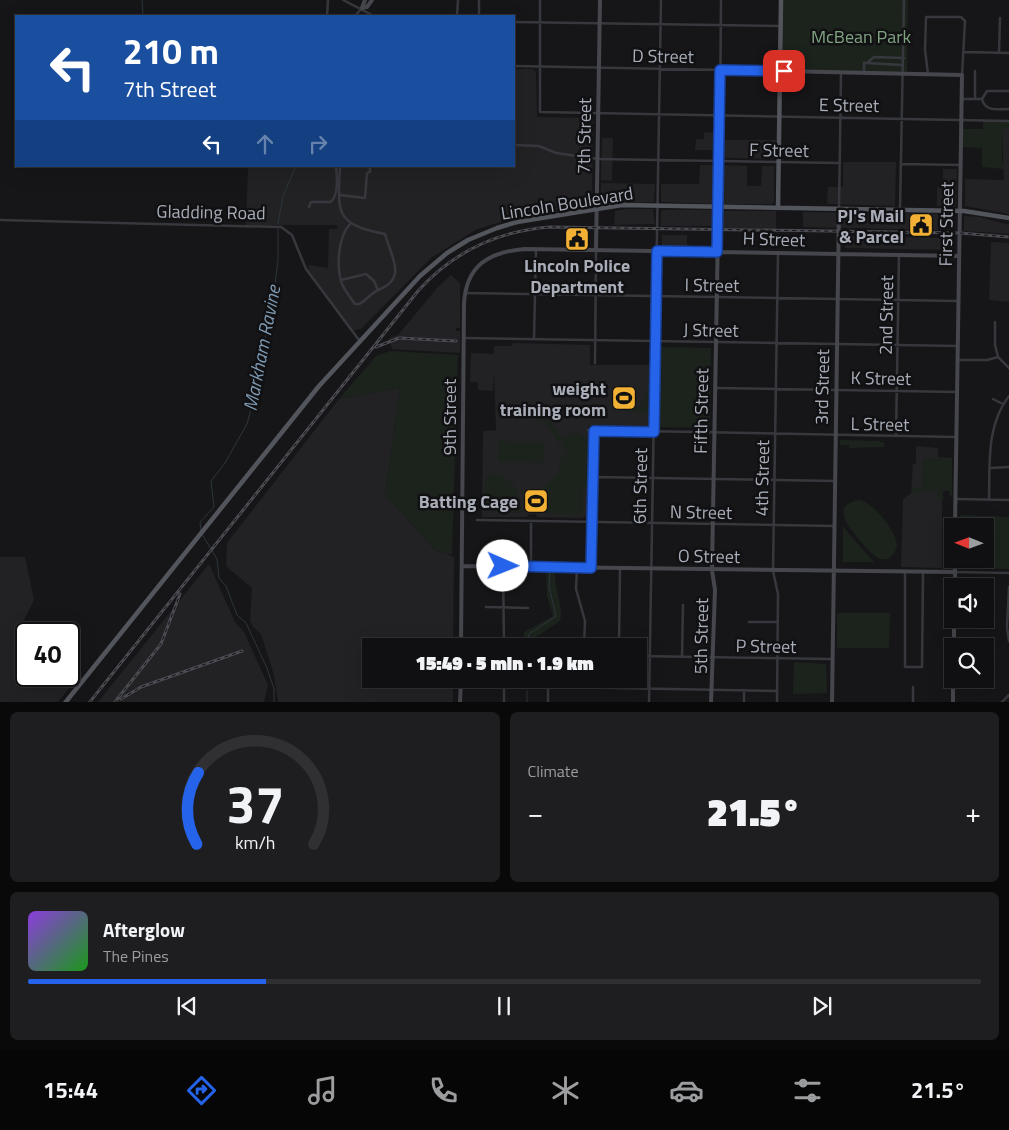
<!DOCTYPE html>
<meta charset="utf-8">
<style>
body{margin:0;font-family:"Titillium Web",sans-serif;background:#1e1e20;color:#f1f3f6;height:100vh;display:flex;flex-direction:column;font-size:19px;white-space:nowrap}
*{box-sizing:border-box;margin:0}
p{font-size:16px;color:#9c9d9f}
.icon{flex:none;width:28px;height:28px;fill:none;stroke:currentColor;stroke-width:2;stroke-linecap:round;stroke-linejoin:round}
.map{position:relative;height:702px;overflow:hidden}
.panel{display:flex;flex-direction:column;gap:10px;padding:10px;background:#09090a;flex:1}
.panel>*{flex:none}
.banner{position:absolute;left:15px;top:15px;width:500px;height:152px;border-radius:0px;box-shadow:0 5px 20px #0002,0 0 0 1px #303032;background:#1a4fa0;color:#fff;overflow:hidden}
.needle{width:32px;rotate:271deg}
.fabs{position:absolute;left:944px;top:518px;display:grid;gap:10px}
.fabs a{display:grid;place-items:center;width:50px;height:50px;border-radius:0px;background:#101012;box-shadow:0 5px 20px #0002,0 0 0 1px #303032;font-size:25px}
.speed{position:absolute;left:15px;top:622px;display:flex;gap:10px;font-size:25px;font-weight:700;text-align:center}
.speed>*{display:grid;place-content:center;width:65px;height:65px;border-radius:50%;background:#101012;box-shadow:0 5px 20px #0002,0 0 0 1px #303032;line-height:1}
.speed .limit{border:2px solid #111;border-radius:8px;background:#fff;color:#111}
.pin{position:absolute;display:grid;place-items:center;width:42px;height:42px;color:#fff;margin:-21px;border-radius:10px;box-shadow:0 2px 8px #0006}
.me{position:absolute;width:55px;margin:-28px;rotate:91deg;stroke-linejoin:round;filter:drop-shadow(0 0 4px #0008)}
.turn{display:flex;align-items:center;gap:18px;height:105px;padding:0 25px;font-size:22px}
.turn .icon{width:65px;height:65px;stroke-width:2.5}
.turn b{display:block;font-size:35px;line-height:42px}
.lanes{display:flex;align-items:center;height:48px;padding:0 25px;background:#0003;justify-content:center;gap:25px;direction:ltr}
.lanes .off{opacity:.35}
.big{font-size:38px;font-weight:800;line-height:1.1}
.panel .widget{flex:1;display:flex;flex-direction:column;justify-content:center;gap:8px;min-width:0;padding:0 18px;border-radius:8px;background:#1e1e20}
.panel .dial{align-items:center;gap:0}
.dial svg{height:130px;overflow:visible;fill:none;stroke:#303032;stroke-width:7;stroke-linecap:round;text-anchor:middle}
.dial text{fill:#f1f3f6;stroke:none}
.song{display:flex;align-items:center;gap:15px}
.cover{width:60px;height:60px;border-radius:8px;background:linear-gradient(135deg,hsl(270 70% 55%),hsl(120 70% 35%))}
.played{height:5px;border-radius:2px;background:linear-gradient(90deg,#2563eb 25%,#303032 25%)}
.keys{display:flex;justify-content:space-around;direction:ltr}
.heat{display:flex;justify-content:space-between;align-items:center;font-size:28px;direction:ltr}
.panel .tiles{flex:1;display:grid;gap:10px;grid-template-columns:1fr 1fr}
.widget:last-child{grid-column:span 2}
.trip{position:absolute;left:362px;top:638px;width:285px;height:50px;border-radius:0px;background:#101012;box-shadow:0 5px 20px #0002,0 0 0 1px #303032;font-weight:800;line-height:50px;text-align:center}
.menu{display:flex;height:80px;justify-content:space-around;align-items:center;background:#060607;color:#9c9d9f}
.menu .icon{width:35px;height:35px}
.menu .active{color:#2563eb}
.menu b{font-size:22px;color:#f1f3f6}
.map>svg:first-child{display:block}
.built{fill:#222225}
.green{fill:#1c231d}
.lines{fill:none;stroke-linecap:round;stroke-linejoin:round}
.stream{stroke:#2c353c;stroke-width:1}
.street{stroke:#37383d;stroke-width:2.5}
.secondary{stroke:#45474d;stroke-width:4}
.primary{stroke:#53555c;stroke-width:4.5}
.rail-casing{stroke:#4a4c52;stroke-width:3}
.rail{stroke:#111113;stroke-width:1;stroke-dasharray:4;stroke-linecap:butt}
.route-casing{stroke:#184099;stroke-width:12}
.route{stroke:#2563eb;stroke-width:9}
.labels{text-anchor:middle;dominant-baseline:central;stroke-width:5;stroke-linejoin:round;paint-order:stroke}
.park-label{font-size:18px;fill:#7fa381;stroke:#111113}
.street-label{font-size:18px;fill:#a8adb8;stroke:#111113}
.poi-label{font-size:18px;font-weight:bold;fill:#a8adb8;stroke:#111113;text-anchor:end}
.water-label{font-size:19px;font-style:italic;fill:#7f9bb3;stroke:#111113}
</style>
<div class="map">
<svg width="1009" height="703" viewBox="0 0 1009 703">
<rect width="100%" height="100%" fill="#161618"/>
<path class="built" d="M514,69H533L536,72L537,117L593,118L592,205L504,221L475,230L431,258L361,329L350,331L309,274L308,265L328,268L329,229H337V225H246L248,166H514Z
M1002,128H1009V214L965,206V179L1004,180Z
M704,132L716,133V150H695L696,139H704Z
M602,138H613L612,181L601,180Z
M723,140H776V159L724,158Z
M843,162H896L895,206L827,204L828,187H843Z
M700,165H715L714,204L661,202V184H699Z
M723,165L747,166V186H761L762,166H774V202L772,204H722Z
M943,169H957L956,205L954,207L937,206V187H943Z
M601,183L655,184L654,202L605,204L601,200Z
M627,209H653L655,224L614,225L615,211Z
M663,210H714L715,226H661V212Z
M721,211H776V229L722,228Z
M803,212L938,214V230L803,227Z
M964,216L980,217L1009,225V234L964,231Z
M662,235H687V247H662Z
M844,236L953,238L954,248L953,250L845,248Z
M991,242L1009,243V302L989,300Z
M451,275L460,283V328H456V331H460V353L392,349L389,338L398,335L437,288Z
M513,343L590,345V365H651L649,427L588,426V516L581,518L537,517L536,514H529L527,517H482L483,431L496,430L494,371L493,391L478,390V382H470L471,353L494,354V346H512Z
M400,388L385,494L435,550L454,557L453,646H371V679H453V702H278L274,675L261,634L254,628L250,621L252,588L226,566L227,543L339,399Z
M916,446L938,448V457L952,458V490L943,491L942,496V568L901,567L903,499L911,493L913,464L916,463Z
M0,557H25L34,600L21,626L31,628L41,634H26V676H69V672L79,676L58,702H0Z
M209,564L235,622L244,632L268,685L264,702H98Z"/>
<path class="green" d="M783,0H908L907,73L782,71Z
M983,120L1009,121V128H1002V162H1004V169L982,167V148L962,147V129H983Z
M660,347L711,348L710,428L659,427Z
M390,351L458,355L452,554H447L435,550L385,494L400,388L339,399L376,356Z
M650,393L647,414L617,409L640,406L642,399L643,409L646,395Z
M545,407L550,410L552,425L560,436L565,437L580,429V434L589,439L588,488H583V512L581,514L537,513V507L533,506L534,490L541,492L549,481L558,473L562,455L568,454L567,447L563,449V440L560,445L545,421L540,422L537,413Z
M840,440L878,441L884,443V447L849,448V445H840Z
M499,441L544,442V463L498,462Z
M923,458L952,459V495L949,497L950,492L947,490L942,491L944,499L940,498L943,508L936,489L930,492L928,488L912,495V487H922Z
M489,473C512,475 522,492 521,513L485,511V480Z
M859,500C872,501 899,534 897,547C886,575 867,549 857,537C847,525 832,505 859,500Z
M960,515L1009,517V569L959,568L960,559H985V526H960Z
M843,527L874,562H843Z
M546,572H555C554,589 564,606 560,621L533,639L532,646H524V632L553,616L547,596Z
M840,613H890L889,648H837V614Z
M794,662L826,664L827,693L793,694Z"/>
<g class="lines">
<path class="stream" d="M142,0L143,16
M278,224L283,196L296,166
M201,530L200,522L214,507L211,481L225,463L247,424L253,402L275,285L278,260V229
M202,534L217,559L219,578L226,586L237,615L246,623L267,668L274,689V703
M527,646L529,634L556,616L549,586L550,572
M527,679V682
M527,703V691"/>
<path class="street" d="M343,0L374,16
M540,0V112L1009,121
M327,16L328,0
M355,16L362,8
M457,16L458,0
M479,16V0
M514,22L781,26
M964,52L1009,53
M999,53L1000,18
M902,65L867,63L874,57L904,58
M514,66L780,71
M864,73V63H867
M928,74L925,50L926,17H961L965,21L962,75
M1009,91H987L982,99C985,112 998,109 1009,109
M962,99H982
M975,99V71
M720,116L721,0
M514,145L539,146L556,153L598,159L840,163
M901,164L961,165
M340,166C338,213 334,224 385,234C391,257 408,278 378,290C371,293 366,301 359,304H355C350,297 345,291 342,284C336,267 338,237 350,224
M340,195L365,198L367,173L370,172V166
M309,207L311,202H331C339,193 337,178 336,166
M839,209L841,73
M900,210L904,0
M0,220L281,227L292,235L306,269L359,340
M341,280L366,274L374,281L378,290
M465,293L958,301
M995,322V345L998,357
M465,338L958,346
M534,339L536,249
M998,357L1009,368
M958,360H987L998,357
M595,363L596,250
M715,388L957,392
M993,399L1003,404
M588,430L956,437
M896,436L899,255
M990,468L1009,467
M593,477L835,481
M956,499L1009,500
M989,500C990,463 986,426 1009,396
M477,520L834,526
M503,567L504,646
M531,567V521
M591,567L593,431
M577,568L576,589L585,621L584,646
M955,572L1009,573
M905,573V667H922L923,573
M1009,587L1007,627L1009,641
M486,607L528,608
M749,622H778
M619,646L620,568
M639,656L832,659
M682,657L683,605
M461,685L777,691
M504,703V679
M548,703V687
M649,703L661,0
M744,703V690
M777,703L778,594L773,571L778,253
M913,703V687
M1001,703L1009,695"/>
<path class="secondary" d="M362,8L367,7L372,0
M362,8L365,0
M780,71L962,75L955,526
M596,250L600,0
M462,566L955,572
M955,586V559
M461,646L464,304C466,265 489,252 525,249L959,256
M954,646V619
M460,703L461,679
M711,703L715,590L712,570L720,116
M832,703L839,209
M953,703V679"/>
<path class="primary" d="M778,208L781,0
M65,703L319,386L420,276L447,253L468,240L497,228L517,222L622,205L964,211L1009,218"/>
<defs>
<path id="rail" d="M376,347L399,338L456,341
M121,699L141,687L242,651
M89,703L418,291C453,252 497,231 550,227L960,233L1009,237
M114,703L161,644L180,594"/>
</defs>
<use href="#rail" class="rail-casing"/>
<use href="#rail" class="rail"/>
</g>
<g class="lines">
<defs>
<path id="route" d="M503,566L591,568L594,431L654,432L657,251L717,252L720,70L784,71"/>
</defs>
<use href="#route" class="route-casing"/>
<use href="#route" class="route"/>
</g>
<defs>
<symbol id="civic-square" viewBox="-11 -11 22 22"><rect x="-9" y="-9" width="18" height="18" rx="4" fill="#f2b134" stroke="#111113"/><path d="M-.6-6.5H3V-4.5H.6V-3L4-1V1h2V6H-6V1h2V-1L-.6-3ZM-1.2 2.5V6h2.4V2.5Z" fill="#111"/></symbol>
<symbol id="stadium-square" viewBox="-11 -11 22 22"><rect x="-9" y="-9" width="18" height="18" rx="4" fill="#f2b134" stroke="#111113"/><path d="M0-5a6.5 5 0 1 0 0 10a6.5 5 0 1 0 0-10ZM-3.5-1.8h7v3.6h-7Z" fill="#111"/></symbol>
</defs>
<g fill-rule="evenodd">
<use href="#civic-square" x="907" y="211" width="28" height="28"/>
<use href="#civic-square" x="563" y="225" width="28" height="28"/>
<use href="#stadium-square" x="610" y="384" width="28" height="28"/>
<use href="#stadium-square" x="522" y="487" width="28" height="28"/>
</g>
<g class="labels">
<g class="park-label">
<text x="861" y="36">McBean Park</text>
</g>
<g class="street-label">
<text transform="translate(663 56) rotate(1)">D Street</text>
<text transform="translate(849 105) rotate(1)">E Street</text>
<text transform="translate(584 136) rotate(-89)">7th Street</text>
<text transform="translate(779 150) rotate(1)">F Street</text>
<text transform="translate(567 203) rotate(-9)">Lincoln Boulevard</text>
<text transform="translate(211 212) rotate(1)">Gladding Road</text>
<text transform="translate(946 224) rotate(-89)">First Street</text>
<text transform="translate(774 239) rotate(2)">H Street</text>
<text transform="translate(712 285) rotate(1)">I Street</text>
<text transform="translate(886 315) rotate(-89)">2nd Street</text>
<text transform="translate(711 330) rotate(1)">J Street</text>
<text transform="translate(881 378) rotate(1)">K Street</text>
<text transform="translate(822 387) rotate(-89)">3rd Street</text>
<text transform="translate(701 411) rotate(-89)">Fifth Street</text>
<text transform="translate(449 417) rotate(-90)">9th Street</text>
<text transform="translate(880 424) rotate(1)">L Street</text>
<text transform="translate(762 478) rotate(-89)">4th Street</text>
<text transform="translate(640 486) rotate(-89)">6th Street</text>
<text transform="translate(701 512) rotate(1)">N Street</text>
<text transform="translate(709 556) rotate(1)">O Street</text>
<text transform="translate(701 636) rotate(-89)">5th Street</text>
<text transform="translate(766 646) rotate(1)">P Street</text>
</g>
<g class="poi-label">
<text x="904" y="215">PJ's Mail<tspan x="904" dy="21">&amp; Parcel</tspan></text>
<text x="577" y="265" text-anchor="middle">Lincoln Police<tspan x="577" dy="21">Department</tspan></text>
<text x="606" y="388">weight<tspan x="606" dy="21">training room</tspan></text>
<text x="518" y="501">Batting Cage</text>
</g>
<g class="water-label">
<text transform="translate(261 348) rotate(-79)">Markham Ravine</text>
</g>
</g>
</svg>
<div class="fabs">
<a><svg class="needle" viewBox="-14 -14 28 28"><path d="M0-13l5 13h-10z" fill="#e53935"/><path d="M0 13l5-13h-10z" fill="#9c9d9f"/></svg></a>
<a><svg class="icon" aria-label="sound" viewBox="0 0 24 24"><path d="M4 9h4l5-4v14l-5-4H4zM17 9q2 3 0 6"/></svg></a>
<a><svg class="icon" aria-label="search" viewBox="0 0 24 24"><circle cx="10" cy="10" r="6"/><path d="M15 15l6 6"/></svg></a>
</div>
<div class="speed"><div class="limit">40</div></div>
<div class="pin" style="left:784px;top:71px;background:#d93025"><svg class="icon" aria-label="arrive" viewBox="0 0 24 24"><path d="M6 21V4h12l-3 4 3 4H6"/></svg></div>
<svg class="me" style="left:503px;top:566px" viewBox="-20 -20 40 40"><circle r="19" fill="#fff"/><path d="M0-13L10 11 0 6-10 11z" fill="#2563eb"/></svg>
<div class="trip">15:49 · 5 min · 1.9 km</div>
<div class="banner">
<div class="turn"><svg class="icon" aria-label="left" viewBox="0 0 24 24"><path d="M17 20v-9H6M10 6l-5 5 5 5"/></svg><div><b>210 m</b>7th Street</div></div>
<div class="lanes"><svg class="icon" aria-label="left" viewBox="0 0 24 24"><path d="M17 20v-9H6M10 6l-5 5 5 5"/></svg><svg class="icon off" aria-label="ahead" viewBox="0 0 24 24"><path d="M12 20V5M6 11l6-6 6 6"/></svg><svg class="icon off" aria-label="right" viewBox="0 0 24 24"><path d="M7 20v-9h11M14 6l5 5-5 5"/></svg></div>
</div>
</div>
<section class="panel">
<div class="tiles">
<div class="widget dial"><svg viewBox="0 0 100 80">
<path d="M14 69A42 42 0 1 1 86 69"/>
<path d="M14 69A42 42 0 0 1 15 25" stroke="#2563eb"/>
<text x="50" y="56" font-size="32" font-weight="700">37</text>
<text x="50" y="72" font-size="11">km/h</text>
</svg></div>
<div class="widget"><p>Climate</p>
<div class="heat"><a>−</a><b class="big">21.5°</b><a>+</a></div>
</div>
<div class="widget">
<div class="song"><i class="cover"></i><div><b>Afterglow</b><p>The Pines</p></div></div>
<div class="played"></div>
<div class="keys"><svg class="icon" aria-label="previous" viewBox="0 0 24 24"><path d="M18 5L8 12l10 7zM5 5v14"/></svg><svg class="icon" aria-label="pause" viewBox="0 0 24 24"><path d="M8 5v14M16 5v14"/></svg><svg class="icon" aria-label="next" viewBox="0 0 24 24"><path d="M6 5l10 7-10 7zM19 5v14"/></svg></div>
</div>
</div>
</section>
<nav class="menu">
<b>15:44</b>
<svg class="icon active" aria-label="directions" viewBox="0 0 24 24"><path d="M12 3l9 9-9 9-9-9zM9 14v-3h6M13 9l2 2-2 2"/></svg>
<svg class="icon" aria-label="music" viewBox="0 0 24 24"><path d="M9 18V5l10-2v13"/><circle cx="6" cy="18" r="3"/><circle cx="16" cy="16" r="3"/></svg>
<svg class="icon" aria-label="phone" viewBox="0 0 24 24"><path d="M5 4h4l2 5-3 2q2 4 5 5l2-3 5 2v4C11 20 4 13 5 4z"/></svg>
<svg class="icon" aria-label="climate" viewBox="0 0 24 24"><path d="M12 3v18M4 7l16 10M4 17L20 7"/></svg>
<svg class="icon" aria-label="car" viewBox="0 0 24 24"><path d="M5 17H2v-5l4-1 3-4h7l3 4 3 1v5h-3M9 17h6M6 11h13"/><circle cx="7" cy="17" r="2"/><circle cx="17" cy="17" r="2"/></svg>
<svg class="icon" aria-label="filters" viewBox="0 0 24 24"><path d="M4 7h16M4 17h16"/><circle cx="9" cy="7" r="2"/><circle cx="15" cy="17" r="2"/></svg>
<b>21.5°</b>
</nav>
